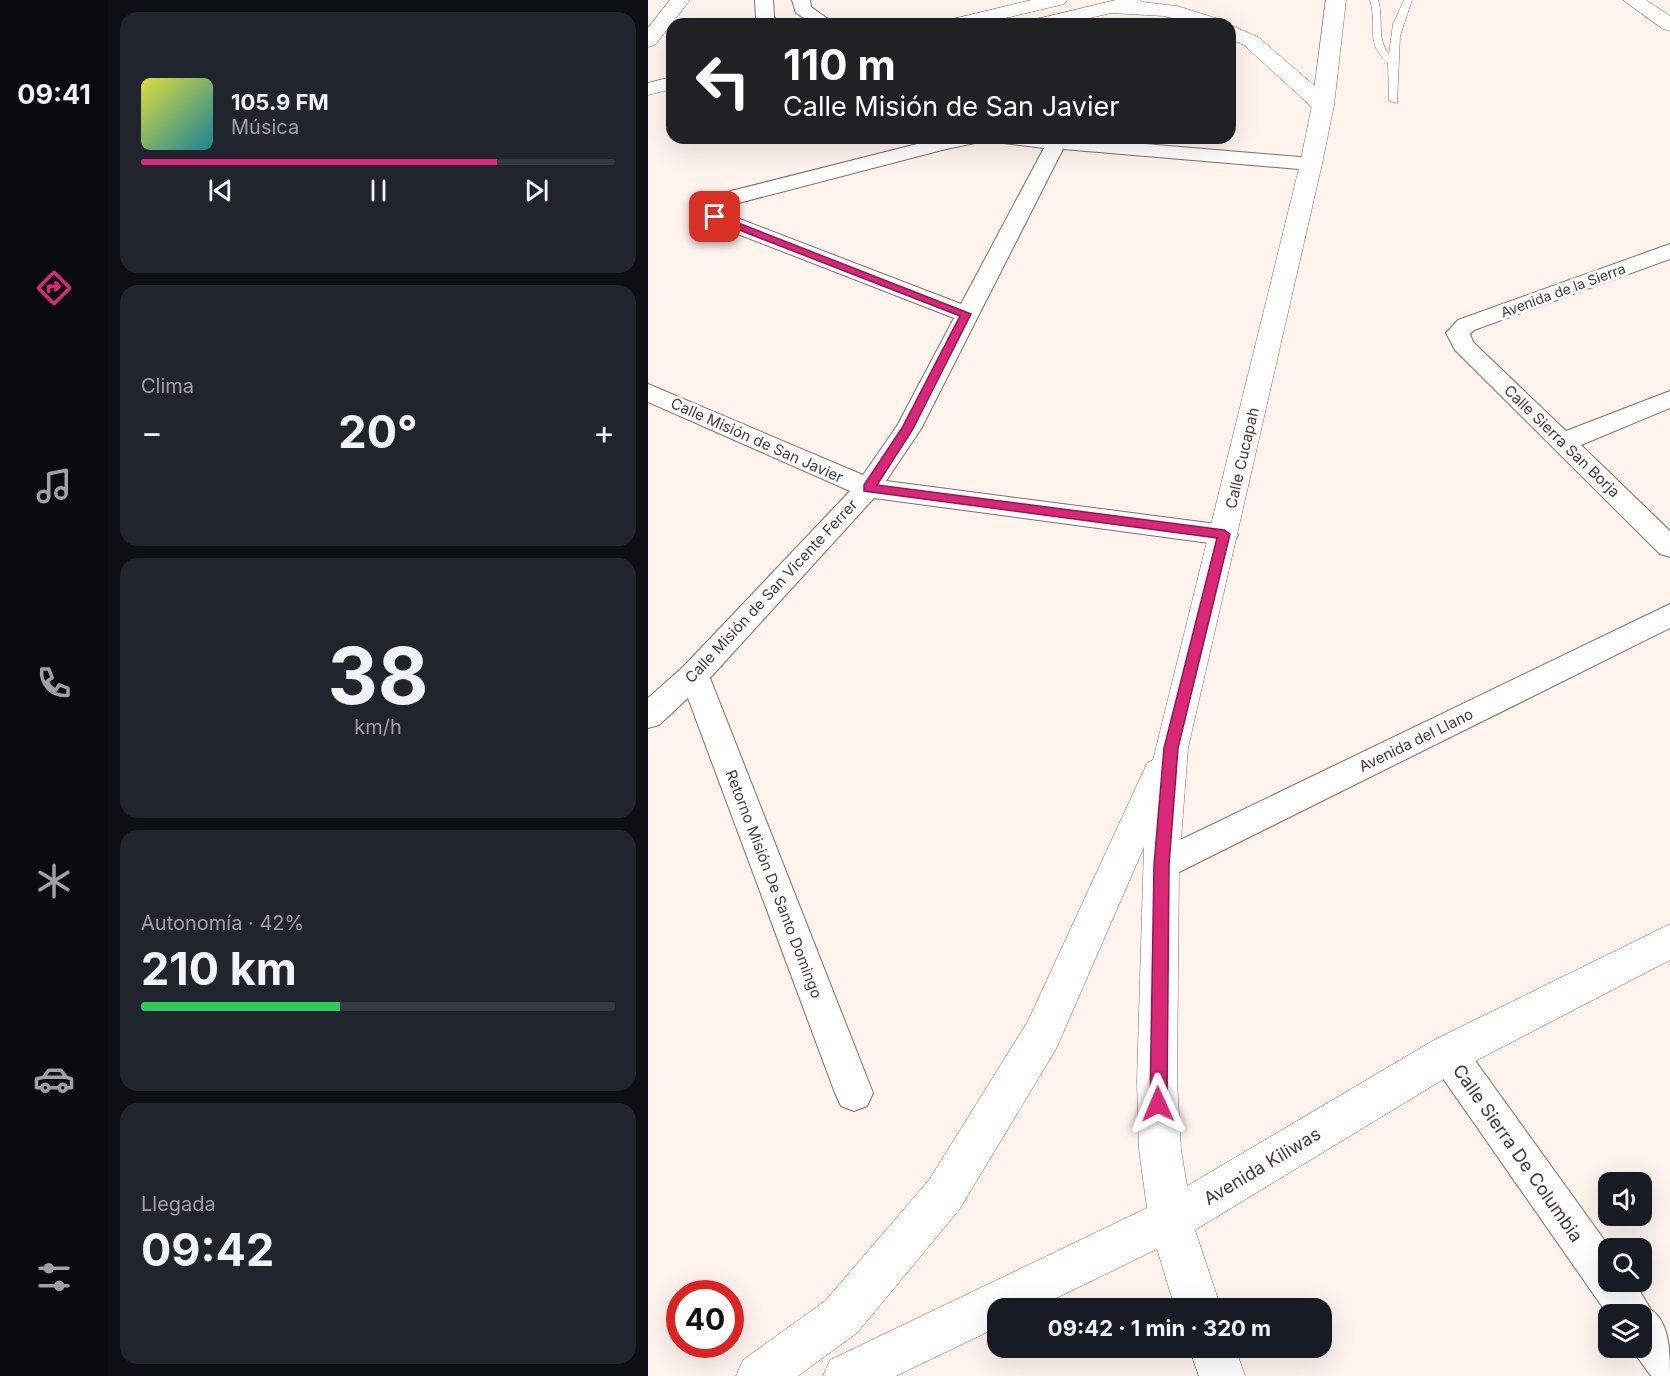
<!DOCTYPE html>
<html lang="es">
<meta charset="utf-8">
<style>
body{margin:0;font-family:Inter,sans-serif;background:#20242c;color:#f1f3f6;height:100vh;display:flex;flex-direction:column;font-size:22px;white-space:nowrap}
*{box-sizing:border-box;margin:0}
p{font-size:20px;color:#9ea1a6}
.icon{flex:none;width:33px;height:33px;fill:none;stroke:currentColor;stroke-width:2;stroke-linecap:round;stroke-linejoin:round}
.map{position:relative;flex:1;overflow:hidden}
.drawer{display:flex;flex-direction:column;gap:12px;padding:12px;background:#0d0f14;width:540px}
.drawer>*{flex:none}
.hud{position:absolute;left:18px;top:18px;width:570px;height:126px;border-radius:18px;box-shadow:0 6px 24px #0002;background:#202124;color:#fff;overflow:hidden}
.tools{position:absolute;left:950px;top:1172px;display:grid;gap:12px}
.tools a{display:grid;place-items:center;width:54px;height:54px;border-radius:12px;background:#171b24;box-shadow:0 6px 24px #0002;font-size:30px}
.speed{position:absolute;left:18px;top:1280px;display:flex;gap:12px;font-size:30px;font-weight:700;text-align:center}
.speed>*{display:grid;place-content:center;width:78px;height:78px;border-radius:50%;background:#171b24;box-shadow:0 6px 24px #0002;line-height:1}
.speed .limit{border:9px solid #d22;background:#fff;color:#111}
.pin{position:absolute;display:grid;place-items:center;width:51px;height:51px;color:#fff;margin:-26px;border-radius:12px;box-shadow:0 3px 9px #0006}
.me{position:absolute;width:66px;margin:-33px;rotate:359deg;stroke-linejoin:round;filter:drop-shadow(0 0 4px #0008)}
.turn{display:flex;align-items:center;gap:21px;height:126px;padding:0 18px;font-size:27px}
.turn .icon{width:78px;height:78px;stroke-width:2.5}
.turn b{display:block;font-size:42px;line-height:51px}
.big{font-size:45px;font-weight:700;line-height:1.1}
.drawer .widget{flex:1;display:flex;flex-direction:column;justify-content:center;gap:9px;min-width:0;padding:0 21px;border-radius:18px;background:#20242c}
.drawer .dial{align-items:center;gap:0}
.dial b{font-size:78px;line-height:1}
.song{display:flex;align-items:center;gap:18px}
.cover{width:72px;height:72px;border-radius:9px;background:linear-gradient(135deg,hsl(60 70% 55%),hsl(190 70% 35%))}
.played{height:6px;border-radius:3px;background:linear-gradient(90deg,#db2777 75%,#363941 75%)}
.keys{display:flex;justify-content:space-around;direction:ltr}
.heat{display:flex;justify-content:space-between;align-items:center;font-size:33px;direction:ltr}
.charge{height:9px;border-radius:4px;background:linear-gradient(90deg,#34c759 42%,#363941 0)}
.trip{position:absolute;left:339px;top:1298px;width:345px;height:60px;border-radius:18px;background:#171b24;box-shadow:0 6px 24px #0002;font-weight:700;line-height:60px;text-align:center}
main{display:flex;flex:1;min-height:0}
.tabs{display:flex;flex-direction:column;width:108px;justify-content:space-around;align-items:center;background:#090b0e;color:#9ea1a6}
.tabs .icon{width:42px;height:42px}
.tabs .active{color:#db2777}
.tabs b{font-size:27px;color:#f1f3f6}
.map>svg:first-child{display:block}
.lines{fill:none;stroke-linecap:round;stroke-linejoin:round}
.lane-casing{stroke:#7f6f66;stroke-width:1}
.street-casing{stroke:#7f6f66;stroke-width:2}
.secondary-casing{stroke:#7f6f66;stroke-width:1}
.primary-casing{stroke:#7f6f66;stroke-width:1}
.lane{fill:#fff;fill-rule:evenodd}
.street{fill:#fff;fill-rule:evenodd}
.secondary{fill:#fff;fill-rule:evenodd}
.primary{fill:#fff;fill-rule:evenodd}
.route{fill:#db2777;stroke:#8e194d;stroke-width:1.5}
.labels{text-anchor:middle;dominant-baseline:central;stroke-width:6;stroke-linejoin:round;paint-order:stroke}
.far-street-label{font-size:14px;fill:#423a37;stroke:#fff}
.street-label{font-size:15px;fill:#423a37;stroke:#fff}
.near-street-label{font-size:18px;fill:#423a37;stroke:#fff}
</style>
<main>
<nav class="tabs">
<b>09:41</b>
<svg class="icon active" aria-label="directions" viewBox="0 0 24 24"><path d="M12 3l9 9-9 9-9-9zM9 14v-3h6M13 9l2 2-2 2"/></svg>
<svg class="icon" aria-label="music" viewBox="0 0 24 24"><path d="M9 18V5l10-2v13"/><circle cx="6" cy="18" r="3"/><circle cx="16" cy="16" r="3"/></svg>
<svg class="icon" aria-label="phone" viewBox="0 0 24 24"><path d="M5 4h4l2 5-3 2q2 4 5 5l2-3 5 2v4C11 20 4 13 5 4z"/></svg>
<svg class="icon" aria-label="climate" viewBox="0 0 24 24"><path d="M12 3v18M4 7l16 10M4 17L20 7"/></svg>
<svg class="icon" aria-label="car" viewBox="0 0 24 24"><path d="M5 17H2v-5l4-1 3-4h7l3 4 3 1v5h-3M9 17h6M6 11h13"/><circle cx="7" cy="17" r="2"/><circle cx="17" cy="17" r="2"/></svg>
<svg class="icon" aria-label="filters" viewBox="0 0 24 24"><path d="M4 7h16M4 17h16"/><circle cx="9" cy="7" r="2"/><circle cx="15" cy="17" r="2"/></svg>
</nav>
<section class="drawer">
<div class="widget">
<div class="song"><i class="cover"></i><div><b>105.9 FM</b><p>Música</p></div></div>
<div class="played"></div>
<div class="keys"><svg class="icon" aria-label="previous" viewBox="0 0 24 24"><path d="M18 5L8 12l10 7zM5 5v14"/></svg><svg class="icon" aria-label="pause" viewBox="0 0 24 24"><path d="M8 5v14M16 5v14"/></svg><svg class="icon" aria-label="next" viewBox="0 0 24 24"><path d="M6 5l10 7-10 7zM19 5v14"/></svg></div>
</div>
<div class="widget"><p>Clima</p>
<div class="heat"><a>−</a><b class="big">20°</b><a>+</a></div>
</div>
<div class="widget dial"><b>38</b><p>km/h</p></div>
<div class="widget"><p>Autonomía · 42%</p><b class="big">210 km</b><div class="charge"></div></div>
<div class="widget"><p>Llegada</p><b class="big">09:42</b></div>
</section>
<div class="map">
<svg width="1022" height="1376" viewBox="0 0 1022 1376">
<rect width="100%" height="100%" fill="#fff3ee"/>
<g class="lines">
<defs>
<path id="lane" d="M722,0H730C736,18 728,39 741,54L745,24L756,0H764L752,36L749,103L741,101L740,63C716,42 730,27 722,0Z"/>
<path id="street" d="M107,0H125L126,17L131,24H112L108,18Z
M144,0H162L163,7L183,21L181,24H166L148,13Z
M335,138L332,142L298,149L79,206L74,210L76,213L313,304L396,148L347,142L344,138H426L663,158L670,160L673,164L670,168L663,170L415,149L273,429L238,481L576,525L586,528L590,535L586,542L576,545L226,498L62,678L225,1093L219,1106L206,1111L193,1106L187,1093L40,698L11,725L0,728V698L35,667L202,491L0,402V384L215,475L249,426L306,318L59,222L52,209L63,196L293,138Z
M1022,244V259L826,330L822,334L825,342L918,431L1022,391V408L933,445L1022,531V557L1012,554L807,350L798,333L810,320Z
M1022,604V628L525,875L513,880L501,875L496,865L501,855Z
M800,1036L813,1041L962,1248L960,1281H986L1003,1310C1022,1321 1022,1355 1022,1376H1003L982,1347H993V1314L960,1315L787,1067L782,1054L787,1041Z"/>
<path id="secondary" d="M678,0H698L686,105L674,164L540,748L531,865L529,1081L533,1150L539,1186L786,1040L1022,924V960L814,1068L547,1230L573,1308H527L509,1249L388,1308H350V1327L248,1376H175L182,1360L499,1208L491,1150L489,1081L496,847L408,1049L311,1210L209,1333L150,1376H88L95,1360L177,1301L281,1180L380,1021L495,772L500,762L505,760L652,164L664,105Z
M975,0H998L1022,16V31L1015,29Z
M541,1347H587L597,1376H551Z"/>
<path id="primary" d="M22,0H42L7,45L0,47V28Z
M384,0H419L416,4L333,24H298L301,20Z
M468,0H492L494,2L529,6L574,20L577,24H550L516,16L463,13L417,24H382L385,20Z
M582,25L610,37L683,100L686,105L683,110L675,111L667,110L596,45L582,39Z
M24,77V89L0,95V83Z"/>
</defs>
<use href="#lane" class="lane-casing"/>
<use href="#street" class="street-casing"/>
<use href="#secondary" class="secondary-casing"/>
<use href="#primary" class="primary-casing"/>
<use href="#lane" class="lane"/>
<use href="#street" class="street"/>
<use href="#secondary" class="secondary"/>
<use href="#primary" class="primary"/>
</g>
<path class="route" d="M63,215H70L323,314L265,429L229,485L576,530L582,534L530,748L521,865L519,1104L516,1110L510,1113L504,1110L502,1104L506,865L516,748L569,538L216,491V485L254,428L312,316L63,219Z"/>
<g class="labels">
<g class="far-street-label">
<text transform="translate(915 290) rotate(-20)">Avenida de la Sierra</text>
</g>
<g class="street-label">
<text transform="translate(109 440) rotate(24)">Calle Misión de San Javier</text>
<text transform="translate(914 441) rotate(44)">Calle Sierra San Borja</text>
<text transform="translate(594 458) rotate(-77)">Calle Cucapah</text>
<text transform="translate(123 591) rotate(-47)">Calle Misión de San Vicente Ferrer</text>
<text transform="translate(768 740) rotate(-26)">Avenida del Llano</text>
<text transform="translate(126 884) rotate(69)">Retorno Misión De Santo Domingo</text>
</g>
<g class="near-street-label">
<text transform="translate(870 1153) rotate(55)">Calle Sierra De Columbia</text>
<text transform="translate(614 1166) rotate(-31)">Avenida Kiliwas</text>
</g>
</g>
</svg>
<div class="tools">
<a><svg class="icon" aria-label="sound" viewBox="0 0 24 24"><path d="M4 9h4l5-4v14l-5-4H4zM17 9q2 3 0 6"/></svg></a>
<a><svg class="icon" aria-label="search" viewBox="0 0 24 24"><circle cx="10" cy="10" r="6"/><path d="M15 15l6 6"/></svg></a>
<a><svg class="icon" aria-label="layers" viewBox="0 0 24 24"><path d="M12 4l9 5-9 5-9-5zM3 14l9 5 9-5"/></svg></a>
</div>
<div class="speed"><div class="limit">40</div></div>
<div class="pin" style="left:67px;top:217px;background:#d93025"><svg class="icon" aria-label="arrive" viewBox="0 0 24 24"><path d="M6 21V4h12l-3 4 3 4H6"/></svg></div>
<svg class="me" style="left:510px;top:1104px" viewBox="-20 -20 40 40"><path d="M0-17L14 15 0 8-14 15z" fill="#db2777" stroke="#fff" stroke-width="4"/></svg>
<div class="trip">09:42 · 1 min · 320 m</div>
<div class="hud">
<div class="turn"><svg class="icon" aria-label="left" viewBox="0 0 24 24"><path d="M17 20v-9H6M10 6l-5 5 5 5"/></svg><div><b>110 m</b>Calle Misión de San Javier</div></div>
</div>
</div>
</main>
